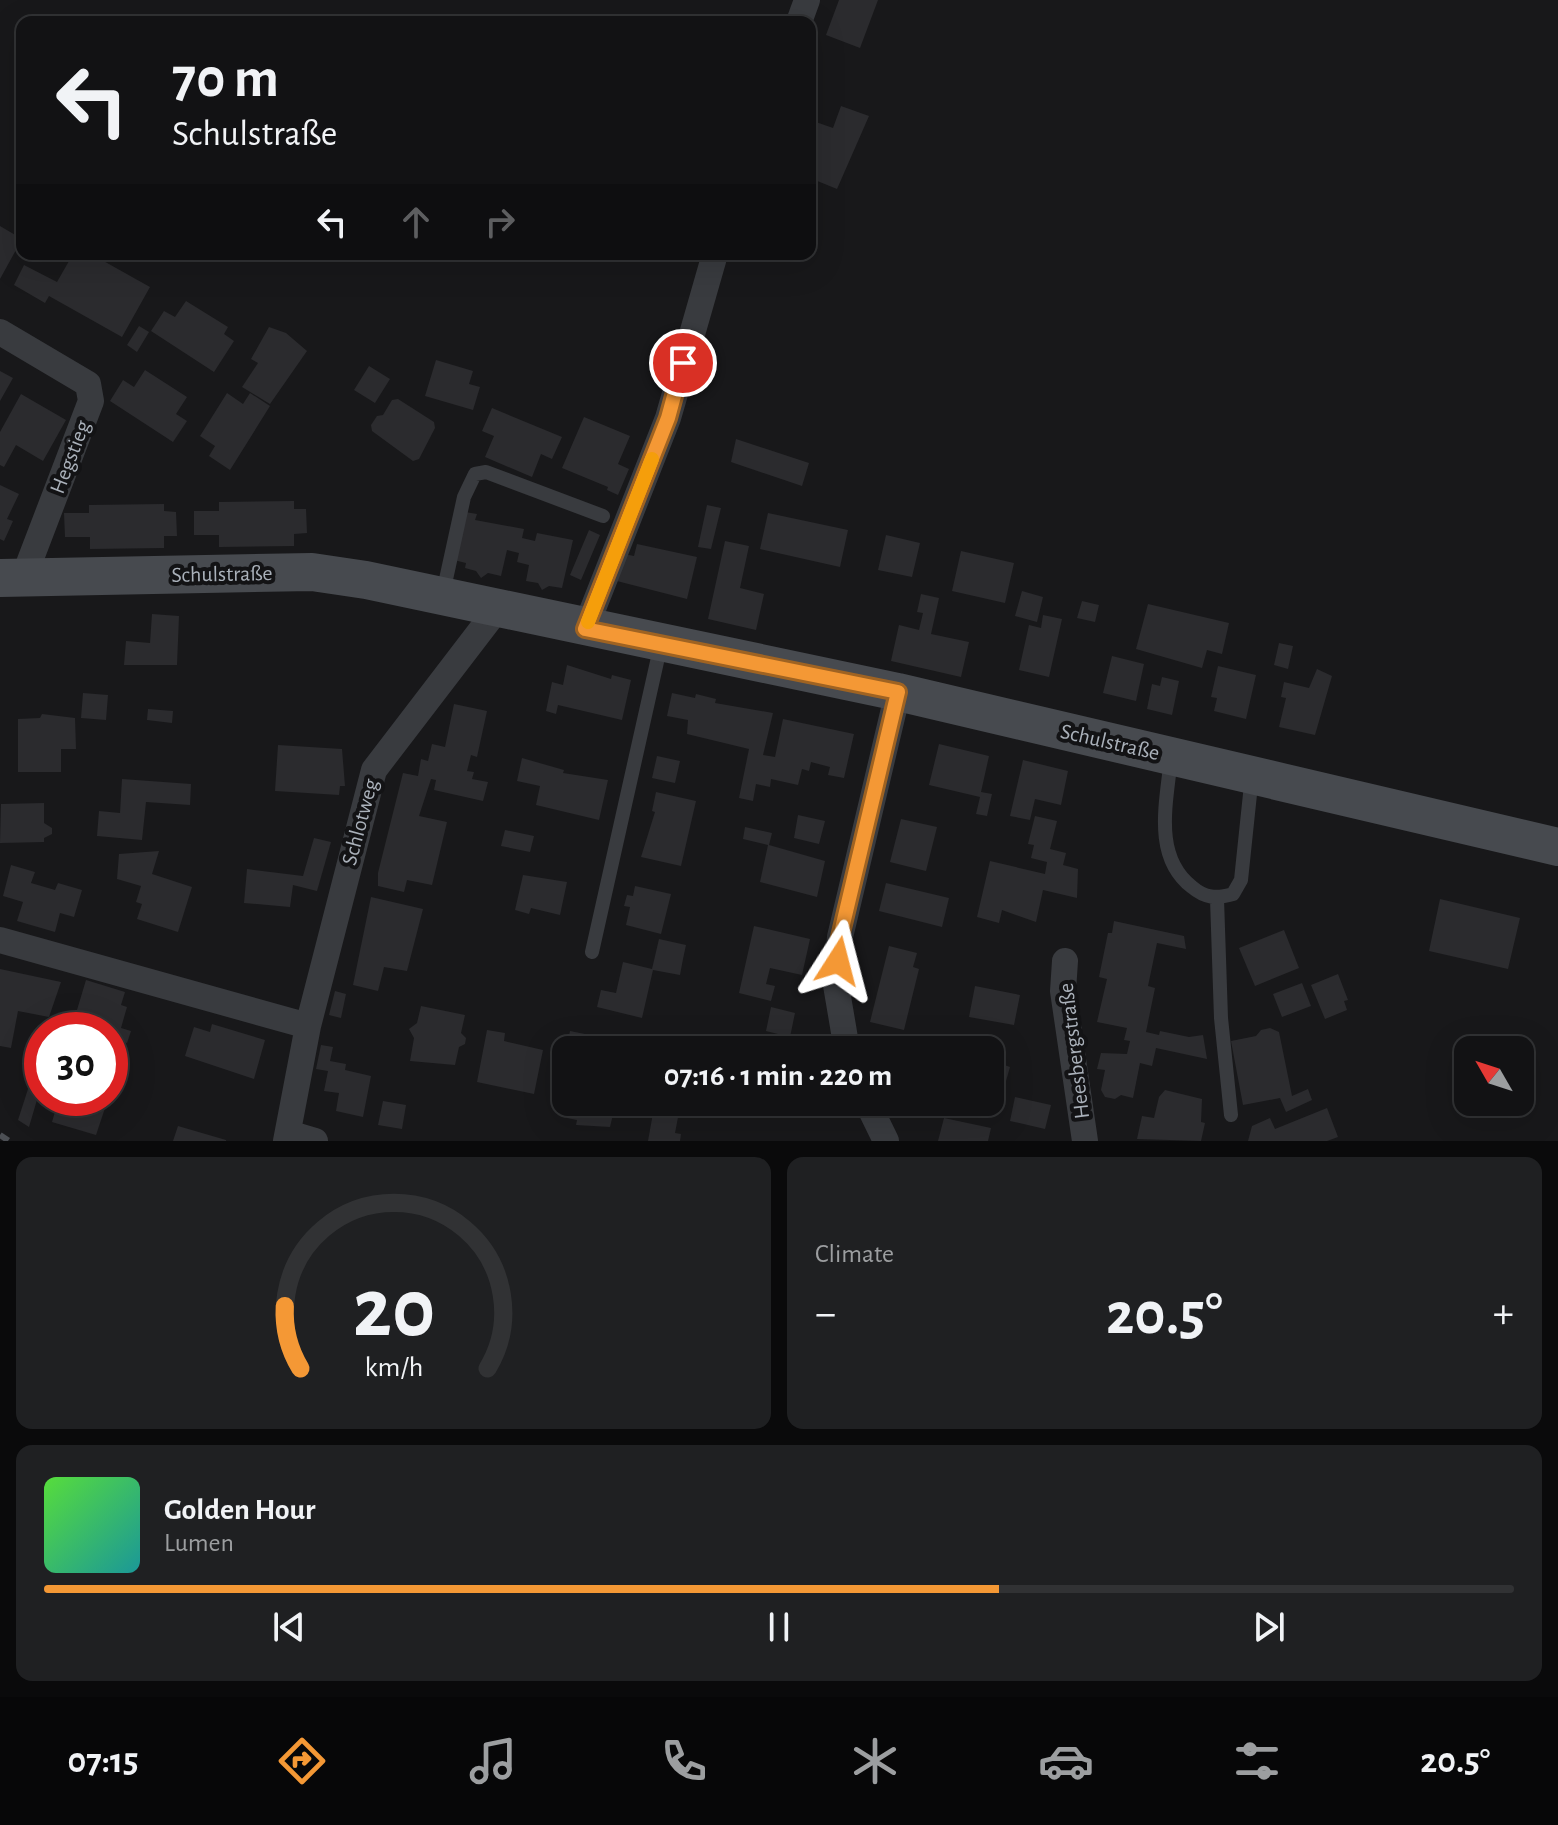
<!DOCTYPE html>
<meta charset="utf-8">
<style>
body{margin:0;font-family:"Alegreya Sans",sans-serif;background:#1f2022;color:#f1f3f6;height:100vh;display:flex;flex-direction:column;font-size:30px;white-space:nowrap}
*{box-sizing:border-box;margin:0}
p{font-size:26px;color:#9c9ea0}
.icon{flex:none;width:44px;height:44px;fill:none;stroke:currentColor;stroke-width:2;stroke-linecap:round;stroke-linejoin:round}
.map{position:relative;height:1141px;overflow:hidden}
.drawer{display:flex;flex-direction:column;gap:16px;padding:16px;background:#0a0a0b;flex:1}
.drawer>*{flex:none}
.guide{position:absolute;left:16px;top:16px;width:800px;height:244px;border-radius:16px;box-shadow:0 8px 32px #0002,0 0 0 2px #313234;background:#121214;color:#f1f3f6;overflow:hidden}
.needle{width:52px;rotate:309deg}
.tools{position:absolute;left:1454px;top:1036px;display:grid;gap:16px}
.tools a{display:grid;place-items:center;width:80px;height:80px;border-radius:16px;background:#121214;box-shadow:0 8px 32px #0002,0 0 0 2px #313234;font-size:40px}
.speed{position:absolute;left:24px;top:1012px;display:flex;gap:16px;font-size:40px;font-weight:700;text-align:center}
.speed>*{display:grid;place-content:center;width:104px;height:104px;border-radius:50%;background:#121214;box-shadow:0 8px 32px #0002,0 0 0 2px #313234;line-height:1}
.speed .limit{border:12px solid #d22;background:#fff;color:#111}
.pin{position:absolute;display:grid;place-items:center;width:68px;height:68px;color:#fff;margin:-34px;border:4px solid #fff;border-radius:50%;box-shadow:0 2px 8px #0007}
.me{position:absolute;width:88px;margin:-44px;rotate:9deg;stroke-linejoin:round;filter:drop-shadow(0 0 6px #0008)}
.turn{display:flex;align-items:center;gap:28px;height:168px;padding:0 24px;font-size:36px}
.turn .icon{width:104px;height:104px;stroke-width:2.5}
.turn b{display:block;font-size:56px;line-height:68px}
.lanes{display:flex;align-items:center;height:76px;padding:0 24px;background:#0003;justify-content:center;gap:40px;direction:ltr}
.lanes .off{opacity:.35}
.big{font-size:60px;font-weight:700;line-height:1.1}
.drawer .widget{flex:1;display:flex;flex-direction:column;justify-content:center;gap:12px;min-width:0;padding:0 28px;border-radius:16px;background:#1f2022}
.drawer .dial{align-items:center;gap:0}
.dial svg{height:208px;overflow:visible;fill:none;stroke:#313234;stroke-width:7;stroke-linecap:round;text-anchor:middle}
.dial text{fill:#f1f3f6;stroke:none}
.song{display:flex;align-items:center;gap:24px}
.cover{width:96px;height:96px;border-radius:12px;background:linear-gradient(135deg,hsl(110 70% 55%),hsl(180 70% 35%))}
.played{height:8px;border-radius:4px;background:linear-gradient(90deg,#f49835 65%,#313234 65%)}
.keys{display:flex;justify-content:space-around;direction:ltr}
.heat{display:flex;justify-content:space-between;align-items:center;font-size:44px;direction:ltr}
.drawer .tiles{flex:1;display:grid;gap:16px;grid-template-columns:1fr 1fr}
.widget:last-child{grid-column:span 2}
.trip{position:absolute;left:552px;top:1036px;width:452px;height:80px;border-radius:16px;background:#121214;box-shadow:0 8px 32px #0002,0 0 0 2px #313234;font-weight:700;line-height:80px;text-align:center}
.tab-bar{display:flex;height:128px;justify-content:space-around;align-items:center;background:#070708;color:#9c9ea0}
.tab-bar .icon{width:56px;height:56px}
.tab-bar .on{color:#f49835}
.tab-bar b{font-size:36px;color:#f1f3f6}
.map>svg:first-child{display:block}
.building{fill:#2b2b2e}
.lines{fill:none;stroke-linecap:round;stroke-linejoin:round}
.lane{stroke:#393b3f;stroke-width:14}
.street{stroke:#393b3f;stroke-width:26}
.secondary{stroke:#474a4f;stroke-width:38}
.rail{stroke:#4c4f54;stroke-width:6;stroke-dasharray:10 8;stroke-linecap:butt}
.route-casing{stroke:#9f6322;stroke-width:20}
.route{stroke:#f49835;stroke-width:14}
.slow{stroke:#f59e0b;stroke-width:14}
.labels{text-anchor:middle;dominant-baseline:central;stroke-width:8;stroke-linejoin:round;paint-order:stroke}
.street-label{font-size:22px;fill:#aab1ba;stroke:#131315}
</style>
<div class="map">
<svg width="1558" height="1141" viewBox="0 0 1558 1141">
<rect width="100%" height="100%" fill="#18181a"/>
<path class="building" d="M839,0H878L860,48L826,35Z
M841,106L869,116L837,189L810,178V127L813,121L833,128Z
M0,226L22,239L0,279Z
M73,254H91L150,287L122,337L49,296L45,303L14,285L24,265L57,282Z
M186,301L228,327L224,334L234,341L214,372L151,331L164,311L175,317Z
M139,326L149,332L137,352L127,345Z
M269,327L286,333L307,351L270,404L242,387L258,363L251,359Z
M436,360L473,371L469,384L480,387L473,410L425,396Z
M369,366L390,379L375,403L354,390Z
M145,370L187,397L176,414L187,421L173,442L110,401L123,380L134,387Z
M0,371L13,378L0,401Z
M227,393L243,404L250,393L270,406L230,470L209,456L215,446L200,436Z
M21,394L66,420L43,461L16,445L4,467L0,465V432Z
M398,399L434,422L435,428L419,459L413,461L372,431L371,425L377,416L383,415L392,400Z
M492,408L562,437L552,459L541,454L532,477L485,457L494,436L482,431Z
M584,417L630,436L618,464L629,469L618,495L607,490L608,487L562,468Z
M736,439L809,463L802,486L731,462Z
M0,485L19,494L7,519L13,521L4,541L0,539Z
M294,501V509H306L307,533L294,534V546L219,547V535H194V511H219V502Z
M164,504V511L176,512L177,536H164V548L90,549V537H65L64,513H89V505Z
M707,505L721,508L711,549L698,547Z
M465,512L477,514L475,520L524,529L522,538L535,541L537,533L573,540L562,588L549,586L542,590L538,583L526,581L529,565L517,562L519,553L507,550L501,576L488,573L481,578L476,571L465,568L466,563L454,560Z
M768,513L848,530L840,567L760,549Z
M589,530L600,535L581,580L570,575Z
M886,535L920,543L912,577L878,570Z
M725,541L749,546L740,588L764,594L756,630L708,619Z
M637,544L697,557L687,599L613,580L624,554L634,556Z
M961,551L1014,563L1005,603L952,591Z
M1022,591L1043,597L1037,622L1015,616Z
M921,594L939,598L931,634L969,642L961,677L891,661L899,625L919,630L923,613L917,612Z
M1082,601L1099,605L1095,622L1077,618Z
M1148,604L1229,623L1222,654L1207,650L1202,668L1136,649Z
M152,614L179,616L177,665H124L126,641L150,643Z
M1043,615L1062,619L1049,677L1019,670L1029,625L1041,628Z
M1279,643L1293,646L1288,669L1274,665Z
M1112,656L1144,664L1136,701L1103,693Z
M567,665L611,679L612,675L631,680L622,720L558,705L556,714L546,711L552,682L563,685Z
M1218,666L1256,675L1246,719L1214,711L1217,698L1211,697Z
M1317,669L1332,676L1315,735L1279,727L1286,698L1281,697L1284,682L1309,688Z
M1162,677L1179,681L1172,715L1147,709L1152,684L1160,686Z
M83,693L108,695L106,720L81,718Z
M672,693L695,698L696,694L716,699L715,703L773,713L763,755L775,757L783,719L854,734L844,778L828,775L830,767L811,762L809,771L802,769L798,785L771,779L770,787L756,784L753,801L739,798L749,749L687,734L688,720L667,716Z
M454,704L487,711L477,757L471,755L467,771L474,772L472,779L488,782L483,801L434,790L436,780L431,779L419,816L447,822L432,885L407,880L404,892L378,886V873L403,773L418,776L421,759L428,761L432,744L445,747Z
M148,709L173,711L172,723L147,720Z
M42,714L75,718L76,749H61V772H18V719L40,718Z
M939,744L989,756L981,792L992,794L987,816L976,814L980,797L929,785Z
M278,745L342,749L345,786H340L339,795L275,791Z
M657,756L680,761L675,783L652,778Z
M522,758L564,770L563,773L608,780L599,820L536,805L540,786L517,781Z
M1023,760L1068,771L1061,805L1035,799L1030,820L1010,816Z
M122,779L191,784L190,805L146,802L142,840L97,836L99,811L120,813Z
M656,792L696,801L681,866L641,857L655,812L652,811Z
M44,803V823L52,828V834L44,838V842L0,843L1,804Z
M798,815L825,821L819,844L794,838Z
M1035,816L1057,821L1050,849L1066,853L1063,865L1078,869L1077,898L1043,890L1036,922L1002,910L999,923L977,917L990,861L1045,874L1047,862L1031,858L1034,845L1028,844Z
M901,819L937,827L926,871L890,862Z
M745,827L772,833L769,845L825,861L817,897L760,882L768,845L743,839Z
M505,830L534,836L530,852L501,846Z
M314,838L331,842L317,891L293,885L290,907L244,903L247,869L303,876Z
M159,851L152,874L192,887L178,932L137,919L142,904L136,902L141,886L117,879L119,854Z
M11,865L35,872L31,883L55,890L58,883L82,890L74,917L60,913L55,932L17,921L23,902L3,896Z
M523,875L567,882L560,915L531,908L529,914L515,910Z
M886,883L949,898L942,927L879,911Z
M635,886L671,894L661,934L626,925L630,907L624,906L627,895L633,896Z
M371,897L423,909L407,971L384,967L378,991L353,985Z
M1440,899L1520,918L1508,969L1429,951Z
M1114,921L1184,936L1186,949L1157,943L1148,986L1155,988L1146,1032L1159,1035L1160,1031L1189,1037L1203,1035L1207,1059L1156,1048L1152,1066L1140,1063L1133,1098L1121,1095L1115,1099L1105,1097L1101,1090L1105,1070L1097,1069L1101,1053L1127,1054L1130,1041L1124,1040L1127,1028L1097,1022L1107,979L1099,977L1108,933H1112Z
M754,926L810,939L802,975L770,968L766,984L775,986L771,1001L739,993Z
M1284,930L1299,968L1255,986L1239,948Z
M659,939L686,945L683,959L680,975L653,970L642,1018L597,1007L601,990L616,993L623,962L652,969Z
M889,946L917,953L913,967L919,969L904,1030L870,1022Z
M0,969L61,982L49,1017L18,1011L11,1048L0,1046Z
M1338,974L1348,1000L1344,1001L1347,1010L1325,1019L1311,985Z
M86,980L125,992L121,1005L127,1007L121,1028L131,1031L127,1043L117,1040L111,1061L110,1030H71Z
M1302,983L1311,1006L1282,1017L1273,994Z
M975,986L1020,995L1014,1025L969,1017Z
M335,991L346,994L341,1018L329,1015Z
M421,1006L465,1015L461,1033L466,1038L465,1044L459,1047L455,1065L410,1061L414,1038L409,1029L417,1023Z
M771,1007L795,1013L790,1037L766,1031Z
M212,1024L265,1040L254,1079L185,1056L194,1027L210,1032Z
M1270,1028L1279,1032L1292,1096L1308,1089L1312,1100L1286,1112L1280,1098L1243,1105L1231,1041L1256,1036L1261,1030Z
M487,1030L505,1033L504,1041L543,1050L534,1094L477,1082Z
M570,1031L585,1034L582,1050H566Z
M321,1045L333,1047L330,1061L346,1064L345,1070L371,1076L363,1117L336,1111L339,1093L324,1091L328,1071L316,1069Z
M990,1060L1010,1067L1006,1081L1001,1080L997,1099L990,1097Z
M28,1089L39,1093L29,1127L18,1120Z
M1165,1090L1202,1099L1201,1122L1205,1123L1201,1141L1137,1139L1142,1116L1154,1118L1159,1097Z
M1015,1097L1051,1105L1045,1129L1010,1121Z
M59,1098H96L107,1102L96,1135L52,1122Z
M383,1101L406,1105L402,1129L378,1125Z
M570,1102H616L610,1127L576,1125L577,1120L567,1118Z
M655,1102H705L704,1111L680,1107L675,1133L681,1134L680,1141H648Z
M738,1102H781L779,1111L757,1106L754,1117L736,1113Z
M1327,1108L1338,1137L1327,1141H1248L1252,1126L1270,1118L1275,1129Z
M944,1118L991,1128L988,1141H938Z
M178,1126L226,1140V1141H173Z"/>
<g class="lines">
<path class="lane" d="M443,593L464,497L475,474L486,472L603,516
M1171,757C1167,801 1152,856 1192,887C1205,898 1216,899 1233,894L1241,880L1252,775
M1217,899L1221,1018L1231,1115
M592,952L661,644"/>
<path class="street" d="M799,22L807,0
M0,332L88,384L91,401L23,579
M585,629L668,418L715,254
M0,940L308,1026
M1065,961L1063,991L1085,1141
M847,1050L836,985L840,937L898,692
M867,1102L886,1141
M288,1133L315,1141
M286,1141L308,1026L374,770L498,608"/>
<path class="secondary" d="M0,578L312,572L366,580L898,692L1558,847"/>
<path class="rail" d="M0,1135L9,1141"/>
</g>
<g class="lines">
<defs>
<path id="route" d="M683,363L668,418L585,629L898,692L840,937L838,961"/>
</defs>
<use href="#route" class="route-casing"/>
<use href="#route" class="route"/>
<path class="slow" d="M588,622L652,459"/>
</g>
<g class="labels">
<g class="street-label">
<text transform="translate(70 457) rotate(-69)">Hegstieg</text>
<text transform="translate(222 574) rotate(-1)">Schulstraße</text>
<text transform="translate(1110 742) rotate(13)">Schulstraße</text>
<text transform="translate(360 822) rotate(-75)">Schlotweg</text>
<text transform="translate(1074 1051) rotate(-97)">Heesbergstraße</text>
</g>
</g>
</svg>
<div class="tools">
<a><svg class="needle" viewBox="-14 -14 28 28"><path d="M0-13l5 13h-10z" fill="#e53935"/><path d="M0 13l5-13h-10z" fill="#9c9ea0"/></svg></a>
</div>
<div class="speed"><div class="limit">30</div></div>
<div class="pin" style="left:683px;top:363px;background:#d93025"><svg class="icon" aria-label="arrive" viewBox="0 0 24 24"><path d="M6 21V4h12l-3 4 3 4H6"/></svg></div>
<svg class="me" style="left:838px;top:961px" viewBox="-20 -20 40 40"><path d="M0-17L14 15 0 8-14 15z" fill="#f49835" stroke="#fff" stroke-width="4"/></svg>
<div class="trip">07:16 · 1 min · 220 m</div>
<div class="guide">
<div class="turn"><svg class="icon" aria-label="left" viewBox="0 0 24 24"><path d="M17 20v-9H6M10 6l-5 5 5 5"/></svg><div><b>70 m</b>Schulstraße</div></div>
<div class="lanes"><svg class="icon" aria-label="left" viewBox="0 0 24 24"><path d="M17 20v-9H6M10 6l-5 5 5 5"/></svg><svg class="icon off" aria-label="ahead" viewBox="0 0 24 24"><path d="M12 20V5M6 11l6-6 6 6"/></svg><svg class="icon off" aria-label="right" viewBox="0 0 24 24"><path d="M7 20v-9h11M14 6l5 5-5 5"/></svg></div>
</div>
</div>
<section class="drawer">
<div class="tiles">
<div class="widget dial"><svg viewBox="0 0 100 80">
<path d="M14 69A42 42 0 1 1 86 69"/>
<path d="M14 69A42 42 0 0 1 8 45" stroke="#f49835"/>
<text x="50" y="56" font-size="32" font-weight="700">20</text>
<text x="50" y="72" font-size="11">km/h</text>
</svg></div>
<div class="widget"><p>Climate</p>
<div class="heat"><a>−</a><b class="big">20.5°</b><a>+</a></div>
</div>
<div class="widget">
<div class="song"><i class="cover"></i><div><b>Golden Hour</b><p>Lumen</p></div></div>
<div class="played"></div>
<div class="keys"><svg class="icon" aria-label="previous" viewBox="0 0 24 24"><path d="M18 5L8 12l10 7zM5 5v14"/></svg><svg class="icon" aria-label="pause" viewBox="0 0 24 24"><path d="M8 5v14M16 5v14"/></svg><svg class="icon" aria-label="next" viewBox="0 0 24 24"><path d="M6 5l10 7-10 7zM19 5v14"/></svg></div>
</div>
</div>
</section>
<nav class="tab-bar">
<b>07:15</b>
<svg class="icon on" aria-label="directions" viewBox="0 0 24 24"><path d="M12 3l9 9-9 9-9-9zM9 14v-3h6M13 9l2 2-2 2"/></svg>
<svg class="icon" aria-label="music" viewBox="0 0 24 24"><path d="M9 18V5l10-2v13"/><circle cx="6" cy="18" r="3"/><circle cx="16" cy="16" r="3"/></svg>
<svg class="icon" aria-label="phone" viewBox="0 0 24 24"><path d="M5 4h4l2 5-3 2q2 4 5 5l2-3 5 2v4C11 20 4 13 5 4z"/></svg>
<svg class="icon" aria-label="climate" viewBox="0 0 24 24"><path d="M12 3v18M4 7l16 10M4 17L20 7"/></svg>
<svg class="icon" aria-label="car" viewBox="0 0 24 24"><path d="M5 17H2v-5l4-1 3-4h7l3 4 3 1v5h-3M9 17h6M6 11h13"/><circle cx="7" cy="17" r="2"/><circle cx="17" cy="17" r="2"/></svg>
<svg class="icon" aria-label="filters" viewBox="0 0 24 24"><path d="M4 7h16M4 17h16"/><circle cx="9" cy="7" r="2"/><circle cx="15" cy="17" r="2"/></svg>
<b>20.5°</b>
</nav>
